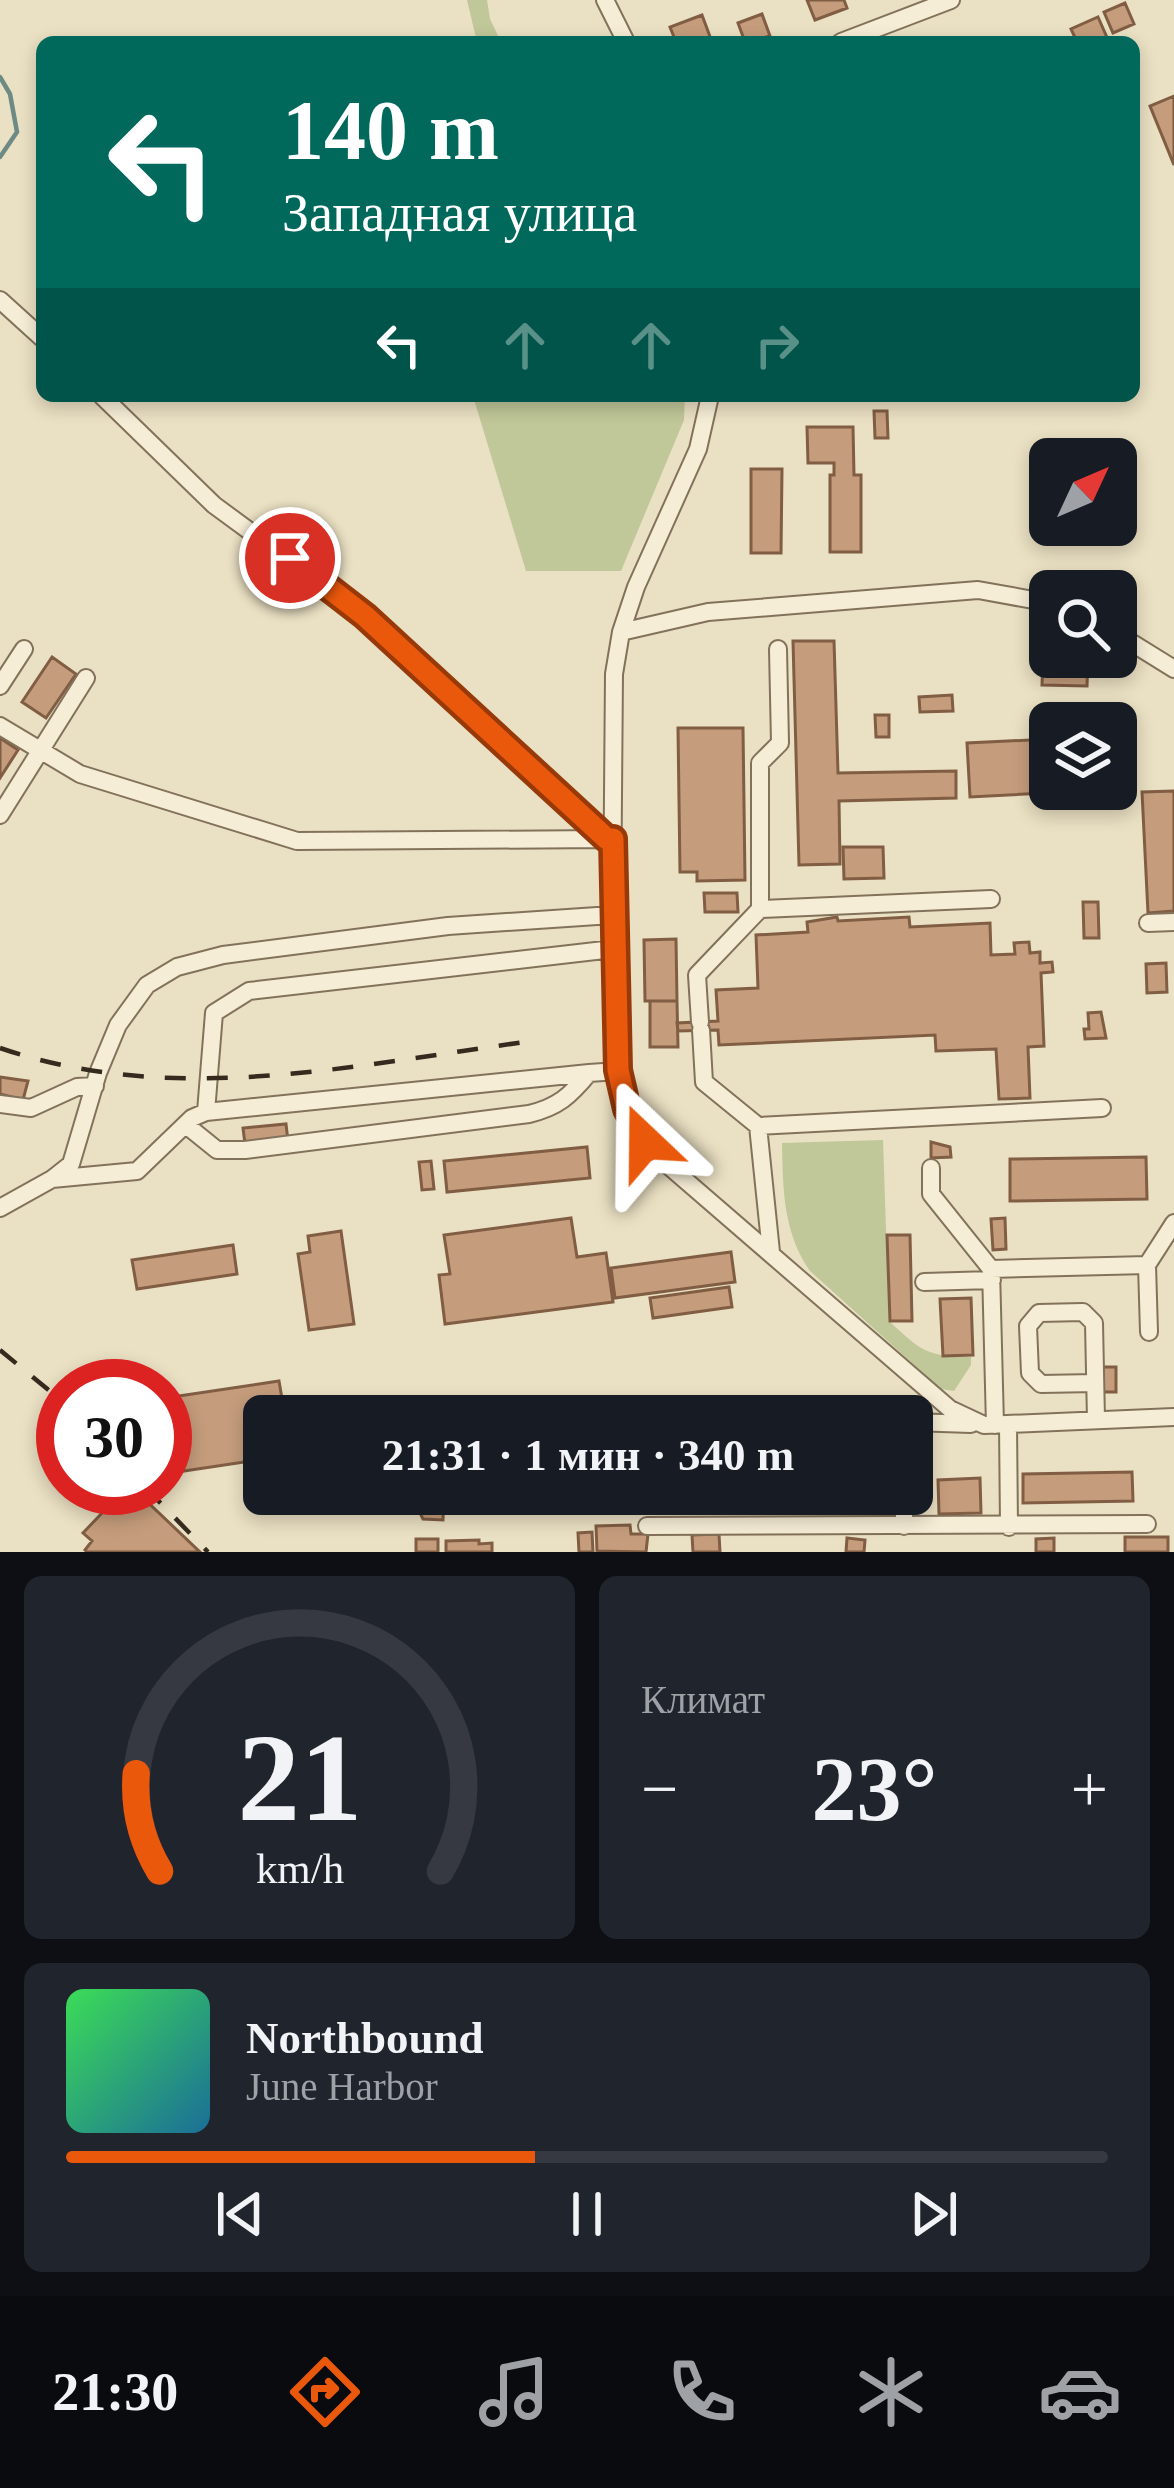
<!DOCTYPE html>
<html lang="ru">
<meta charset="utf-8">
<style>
body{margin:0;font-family:"Times New Roman",serif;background:#20242c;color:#f1f3f6;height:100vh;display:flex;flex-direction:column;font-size:45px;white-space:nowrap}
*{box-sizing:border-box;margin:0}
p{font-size:39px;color:#9ea1a6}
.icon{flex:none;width:66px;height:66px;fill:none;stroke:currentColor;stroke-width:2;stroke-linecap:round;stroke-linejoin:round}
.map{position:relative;height:1552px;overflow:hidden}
.side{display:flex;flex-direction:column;gap:24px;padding:24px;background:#0d0f14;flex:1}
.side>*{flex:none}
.banner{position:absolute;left:36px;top:36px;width:1104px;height:366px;border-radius:18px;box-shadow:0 6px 18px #0003;background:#00695c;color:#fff;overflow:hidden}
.needle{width:78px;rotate:46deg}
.buttons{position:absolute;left:1029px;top:438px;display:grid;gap:24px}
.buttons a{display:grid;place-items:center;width:108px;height:108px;border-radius:18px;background:#171b24;box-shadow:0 6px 18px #0003;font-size:60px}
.speed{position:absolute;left:36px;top:1359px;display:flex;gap:24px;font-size:60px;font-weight:700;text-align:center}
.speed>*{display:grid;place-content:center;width:156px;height:156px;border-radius:50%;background:#171b24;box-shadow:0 6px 18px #0003;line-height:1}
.speed .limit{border:18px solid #d22;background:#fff;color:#111}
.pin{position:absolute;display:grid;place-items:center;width:102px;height:102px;color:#fff;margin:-51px;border:6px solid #fff;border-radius:50%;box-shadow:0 3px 12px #0007}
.me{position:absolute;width:132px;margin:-66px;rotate:337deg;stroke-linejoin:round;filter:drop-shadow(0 0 9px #0008)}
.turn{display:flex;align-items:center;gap:42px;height:252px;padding:0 48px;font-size:54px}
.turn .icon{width:156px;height:156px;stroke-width:2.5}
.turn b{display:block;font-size:84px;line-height:102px}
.lanes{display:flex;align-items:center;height:114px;padding:0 48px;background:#0003;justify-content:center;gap:60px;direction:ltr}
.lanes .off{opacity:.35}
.big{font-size:90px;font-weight:800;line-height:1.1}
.side .card{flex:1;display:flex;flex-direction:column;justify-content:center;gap:18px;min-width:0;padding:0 42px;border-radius:18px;background:#20242c}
.side .dial{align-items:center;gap:0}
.dial svg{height:312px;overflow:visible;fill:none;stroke:#363941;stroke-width:7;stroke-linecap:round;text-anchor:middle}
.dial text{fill:#f1f3f6;stroke:none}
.song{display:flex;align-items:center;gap:36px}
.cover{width:144px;height:144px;border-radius:18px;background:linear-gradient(135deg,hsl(130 70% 55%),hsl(200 70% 35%))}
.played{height:12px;border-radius:6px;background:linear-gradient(90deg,#ea580c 45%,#363941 45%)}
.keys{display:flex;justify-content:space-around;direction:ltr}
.heat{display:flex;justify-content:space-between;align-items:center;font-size:66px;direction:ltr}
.side .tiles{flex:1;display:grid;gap:24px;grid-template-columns:1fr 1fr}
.card:last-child{grid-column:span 2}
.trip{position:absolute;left:243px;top:1395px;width:690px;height:120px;border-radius:18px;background:#171b24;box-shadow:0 6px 18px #0003;font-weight:800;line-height:120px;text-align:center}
.tabs{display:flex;height:192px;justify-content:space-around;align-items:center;background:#090b0e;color:#9ea1a6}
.tabs .icon{width:84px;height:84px}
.tabs .on{color:#ea580c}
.tabs b{font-size:54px;color:#f1f3f6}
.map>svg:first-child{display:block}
.green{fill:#c0c798}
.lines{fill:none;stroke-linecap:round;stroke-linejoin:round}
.stream{stroke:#6d8b84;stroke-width:4.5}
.building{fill:#c59d7c;stroke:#805d43;stroke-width:3}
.minor-casing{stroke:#83725b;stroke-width:20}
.minor{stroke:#f6edd6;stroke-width:16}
.rail{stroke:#342a1e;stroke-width:4.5;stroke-dasharray:21 21;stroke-linecap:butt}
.route-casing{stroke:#983908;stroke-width:30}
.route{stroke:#ea580c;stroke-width:21}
</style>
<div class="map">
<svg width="1174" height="1552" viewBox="0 0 1174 1552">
<rect width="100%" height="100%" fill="#eae0c3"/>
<path class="green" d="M467,0H487L490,19L501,42H477Z
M473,396H685L684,420L621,571H526Z
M883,1140L889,1321C920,1350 927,1357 971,1357V1365L954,1391L941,1389L810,1271C783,1232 783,1189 782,1143Z"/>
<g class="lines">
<path class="stream" d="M0,77L10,94L17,132L0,157"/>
</g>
<path class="building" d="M807,0H844L847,8L815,20Z
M1125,3L1134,24L1113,33L1104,12Z
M762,14L770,36L745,42L738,23Z
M702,15L712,42H676L670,27Z
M1098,17L1109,42H1077L1071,29Z
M1174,96V165L1150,106Z
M874,411H887L888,438H875Z
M807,427H853L854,475H861V552H830V475H834V463H808Z
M751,469H782L781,553H751Z
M793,641H834L838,773L956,771V798L839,801L840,864L799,865Z
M52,657L76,674L46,718L22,702Z
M1043,657L1088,658L1087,686L1042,685Z
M952,695L953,711L920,712L919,697Z
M875,715H889V737H876Z
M678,728H743L745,880L697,881V872H680Z
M0,738L18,750L0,778Z
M1050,739V789L1101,790L970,797L967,743Z
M1174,791V911L1148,913L1142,792Z
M843,847H883L884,878L844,879Z
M704,893H737L738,912H705Z
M1083,902H1098L1099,938H1084Z
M837,917L838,921L909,917L910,927L990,923L991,955L1015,954L1014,943L1029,942L1030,953L1040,952V963L1052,962L1053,972L1041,973L1044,1046L1028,1047L1030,1098L999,1099L996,1049L936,1051L935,1035L719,1045L718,1030L678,1031L677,1023L718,1021L716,990L758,988L756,935L808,932L807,922Z
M676,939L677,1001H645L644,940Z
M1166,963L1167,992L1147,993L1146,964Z
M650,1001H677L678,1047H650Z
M1101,1012L1106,1038L1085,1039L1084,1029H1089L1088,1013Z
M0,1077L28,1081L23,1100L0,1094Z
M286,1124L288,1141L245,1144L243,1128Z
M931,1142L950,1147L951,1157L931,1158Z
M587,1147L590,1178L447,1192L444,1161Z
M1146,1157L1147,1199L1010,1201V1159Z
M431,1161L434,1189L422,1190L419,1162Z
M571,1218L577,1257L606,1253L613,1302L445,1324L439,1275L450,1274L444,1235Z
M1005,1218L1006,1249L993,1250L991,1219Z
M341,1231L354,1324L309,1330L298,1254L310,1252L308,1236Z
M887,1235H910L912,1321H890Z
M233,1245L237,1274L137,1289L132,1260Z
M731,1252L735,1282L615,1298L611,1268Z
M729,1287L732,1307L653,1318L650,1298Z
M971,1298L973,1355L943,1356L940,1299Z
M1101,1367H1116V1392H1102Z
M279,1381L285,1416H264V1459L184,1471L172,1397Z
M1132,1472L1133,1501L1023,1503V1474Z
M980,1478L981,1513L939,1514L938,1480Z
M121,1493L130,1501L138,1493L200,1552H87L85,1550L92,1541L83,1533Z
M379,1494H444L443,1520L423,1519L420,1513L378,1511Z
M452,1494H507L508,1510L453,1512Z
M530,1494H562V1506L530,1507Z
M580,1494H636V1505L581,1510Z
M740,1494H859V1508L741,1510Z
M630,1525L631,1534H648L646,1552L597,1551L596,1526Z
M592,1532L593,1552H579L578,1533Z
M719,1534L720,1552H693L692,1535Z
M1125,1537H1168V1552H1125Z
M847,1538L865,1540L864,1552H846Z
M1054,1538V1552H1036V1539Z
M416,1539H438V1552H416Z
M479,1540V1544L492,1543V1552H446V1541Z"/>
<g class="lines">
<defs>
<path id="minor" d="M605,0L626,42
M841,42L951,0
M0,300L42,338
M102,396L214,505L365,616L606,839H613
M710,396L698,449L636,587L621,632L614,674L612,915L618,1071L627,1109L645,1141L670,1167L950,1409L984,1425L1174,1417
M621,632L708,612L978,590L1050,603
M1116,633L1174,669
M0,686L24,649
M0,726L80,774L297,841L606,839
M0,815L86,678
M760,909V763L780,743L778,649
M1148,923L1174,922
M700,1022L697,975L760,909L991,899
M701,1030L704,1082L758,1126
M0,1104L31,1108L77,1087L95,1086
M206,1112L214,1013L249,991L613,949
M186,1125L217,1150H245L529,1114C558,1107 570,1096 589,1073L618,1071
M931,1168V1194L991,1269
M52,1179L137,1171L192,1118L206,1112L589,1073
M0,1208L52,1179L71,1164L98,1073L118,1025L147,985L177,967L223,955L448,926L612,915
M771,1252L758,1126L1102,1108
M1147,1265L1174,1223
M924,1282L992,1280
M1095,1383L1041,1384L1030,1373L1028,1326L1039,1313L1083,1312L1094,1323L1096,1420
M545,1407L773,1416
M912,1422L971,1424
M995,1425L991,1269L1147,1265L1149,1332
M1008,1425L1009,1527
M647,1526L1147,1524
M904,1526V1494"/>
</defs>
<use href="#minor" class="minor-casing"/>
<use href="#minor" class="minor"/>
<path class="rail" d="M0,1048C173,1107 349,1066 525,1042
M0,1350L63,1402
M146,1488L208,1552"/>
</g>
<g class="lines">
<defs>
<path id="route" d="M290,558L365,616L607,839H613L618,1070L627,1109L645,1142"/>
</defs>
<use href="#route" class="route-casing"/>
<use href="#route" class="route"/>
</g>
</svg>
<div class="buttons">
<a><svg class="needle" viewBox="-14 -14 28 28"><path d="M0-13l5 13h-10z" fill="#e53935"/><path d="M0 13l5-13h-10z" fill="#9ea1a6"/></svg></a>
<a><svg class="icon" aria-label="search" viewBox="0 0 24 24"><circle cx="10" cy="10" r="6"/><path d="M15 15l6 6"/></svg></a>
<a><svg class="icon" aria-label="layers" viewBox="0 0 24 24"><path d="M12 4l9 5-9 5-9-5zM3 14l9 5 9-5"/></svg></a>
</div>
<div class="speed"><div class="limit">30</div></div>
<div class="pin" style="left:290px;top:558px;background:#d93025"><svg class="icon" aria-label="arrive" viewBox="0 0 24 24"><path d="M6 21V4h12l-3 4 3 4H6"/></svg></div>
<svg class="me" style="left:645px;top:1142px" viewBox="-20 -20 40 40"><path d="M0-17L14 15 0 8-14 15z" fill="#ea580c" stroke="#fff" stroke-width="4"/></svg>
<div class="trip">21:31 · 1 мин · 340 m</div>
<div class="banner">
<div class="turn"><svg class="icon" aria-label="left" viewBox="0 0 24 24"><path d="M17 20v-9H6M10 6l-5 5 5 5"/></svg><div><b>140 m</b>Западная улица</div></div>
<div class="lanes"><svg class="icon" aria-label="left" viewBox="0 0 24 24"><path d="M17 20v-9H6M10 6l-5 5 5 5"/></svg><svg class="icon off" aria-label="ahead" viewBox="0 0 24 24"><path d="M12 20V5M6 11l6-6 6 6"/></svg><svg class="icon off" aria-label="ahead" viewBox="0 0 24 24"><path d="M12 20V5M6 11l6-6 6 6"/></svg><svg class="icon off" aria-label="right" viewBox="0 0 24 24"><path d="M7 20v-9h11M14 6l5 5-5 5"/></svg></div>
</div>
</div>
<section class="side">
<div class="tiles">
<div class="card dial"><svg viewBox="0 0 100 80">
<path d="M14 69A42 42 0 1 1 86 69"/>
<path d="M14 69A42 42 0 0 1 8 44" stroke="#ea580c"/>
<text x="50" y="56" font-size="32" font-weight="700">21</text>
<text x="50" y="72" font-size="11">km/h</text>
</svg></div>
<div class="card"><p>Климат</p>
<div class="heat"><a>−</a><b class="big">23°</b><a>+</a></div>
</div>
<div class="card">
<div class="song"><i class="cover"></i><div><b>Northbound</b><p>June Harbor</p></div></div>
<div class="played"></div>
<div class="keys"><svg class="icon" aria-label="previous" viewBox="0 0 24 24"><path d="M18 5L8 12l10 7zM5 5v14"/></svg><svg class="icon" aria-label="pause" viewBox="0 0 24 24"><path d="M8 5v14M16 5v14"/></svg><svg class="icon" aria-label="next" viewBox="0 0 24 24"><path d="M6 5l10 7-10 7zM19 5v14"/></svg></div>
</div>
</div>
</section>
<nav class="tabs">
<b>21:30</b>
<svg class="icon on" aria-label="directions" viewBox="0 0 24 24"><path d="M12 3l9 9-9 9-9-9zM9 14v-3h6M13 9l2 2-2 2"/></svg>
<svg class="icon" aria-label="music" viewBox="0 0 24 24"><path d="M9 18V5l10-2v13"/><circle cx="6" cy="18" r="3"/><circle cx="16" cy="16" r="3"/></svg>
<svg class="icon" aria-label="phone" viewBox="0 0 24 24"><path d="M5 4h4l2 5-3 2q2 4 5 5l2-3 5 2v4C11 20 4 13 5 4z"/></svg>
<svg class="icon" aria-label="climate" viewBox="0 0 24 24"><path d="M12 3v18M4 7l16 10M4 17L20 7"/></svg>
<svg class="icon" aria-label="car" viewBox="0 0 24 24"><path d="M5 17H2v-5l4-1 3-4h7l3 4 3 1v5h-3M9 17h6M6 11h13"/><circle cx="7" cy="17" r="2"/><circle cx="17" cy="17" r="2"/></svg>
</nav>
